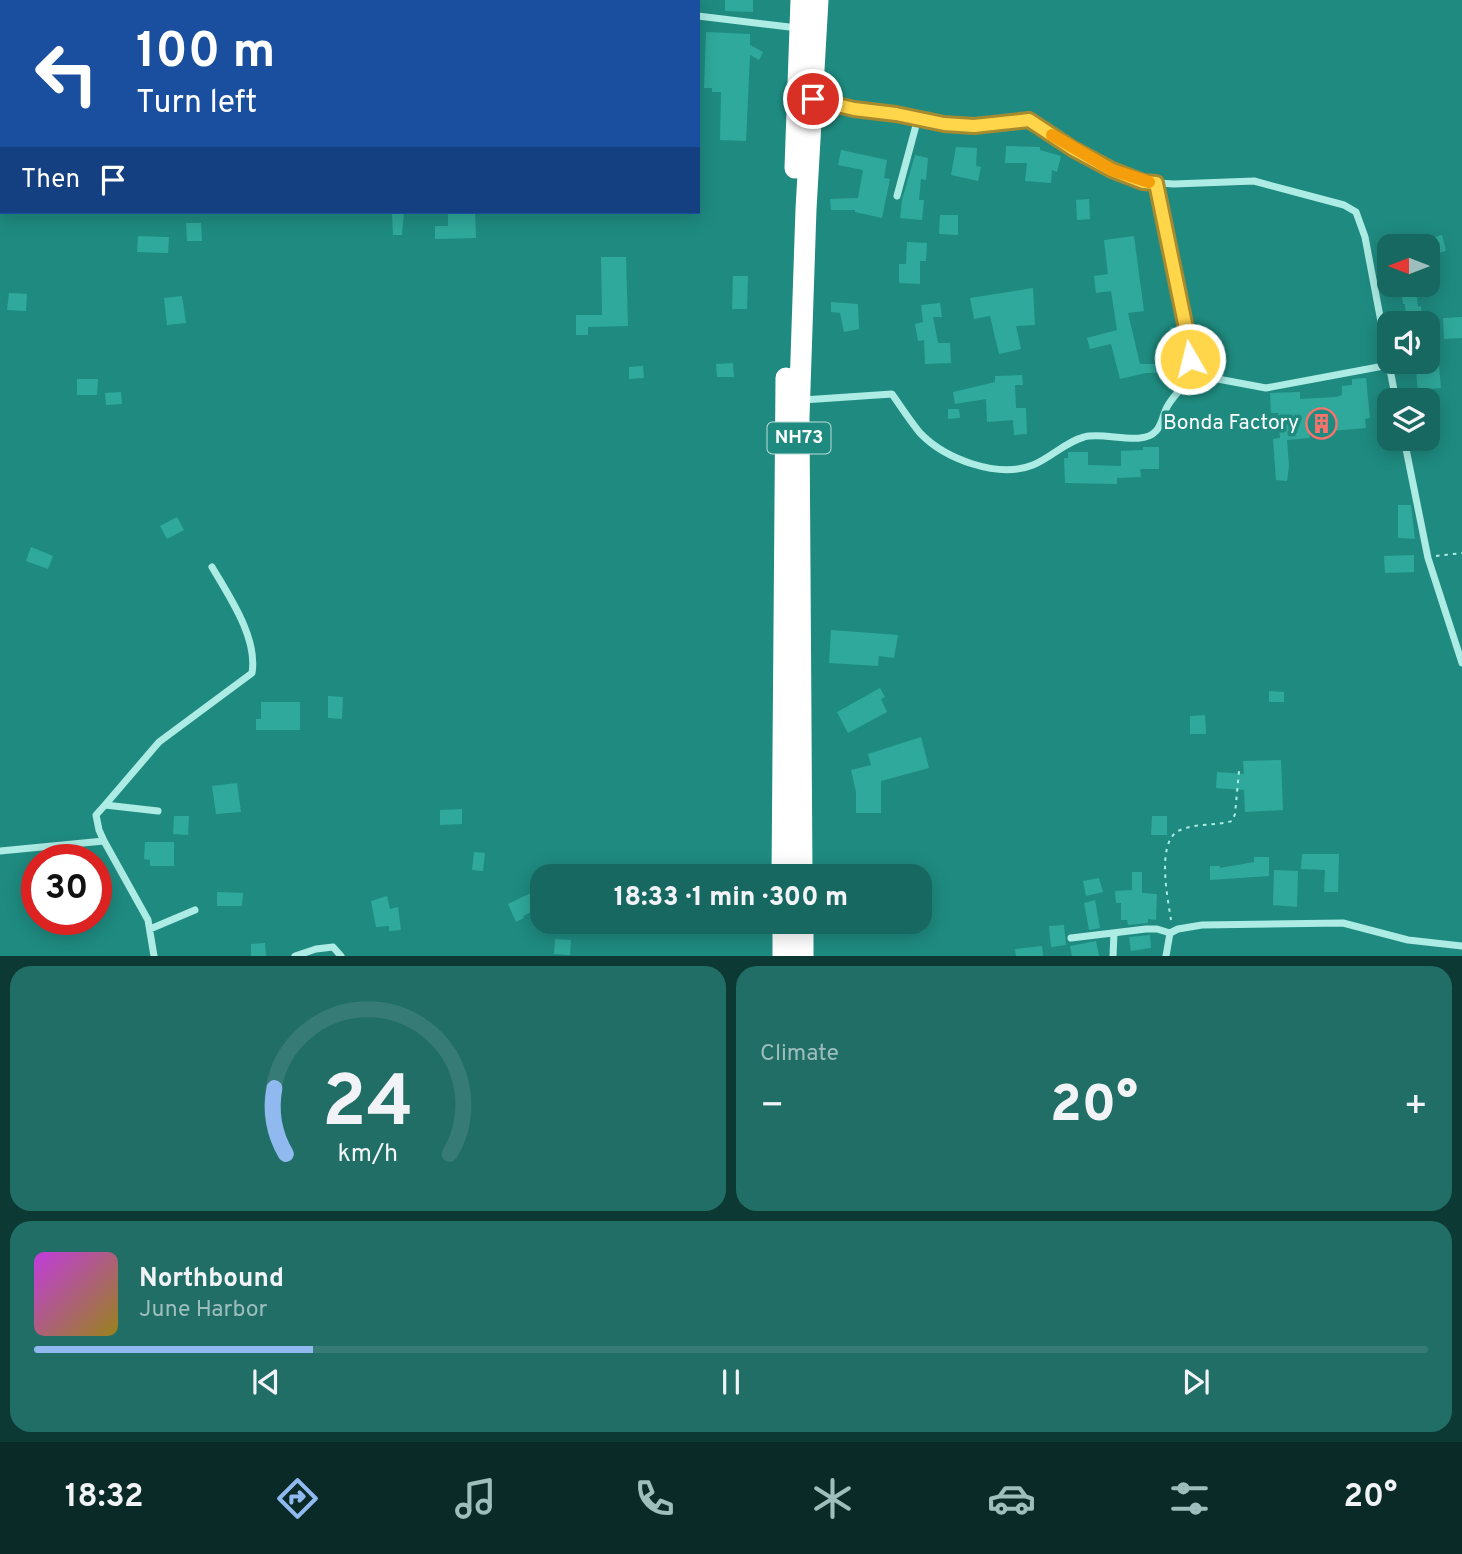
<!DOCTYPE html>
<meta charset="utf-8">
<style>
body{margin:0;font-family:Overpass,sans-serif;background:#206e66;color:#f1f3f6;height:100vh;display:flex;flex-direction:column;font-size:26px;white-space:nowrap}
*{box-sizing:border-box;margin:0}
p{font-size:23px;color:#9ebebd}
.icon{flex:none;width:38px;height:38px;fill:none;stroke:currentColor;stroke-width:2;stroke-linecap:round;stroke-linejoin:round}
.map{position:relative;height:956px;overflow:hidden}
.details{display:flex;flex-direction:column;gap:10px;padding:10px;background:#0d3935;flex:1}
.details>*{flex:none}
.hud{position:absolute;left:0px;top:0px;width:700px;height:214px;box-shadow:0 4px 18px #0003;background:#1a4fa0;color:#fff;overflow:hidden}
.needle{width:46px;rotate:270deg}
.tools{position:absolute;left:1377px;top:234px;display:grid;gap:14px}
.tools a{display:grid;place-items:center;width:63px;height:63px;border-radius:14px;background:#176860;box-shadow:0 4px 18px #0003;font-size:35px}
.speed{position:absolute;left:21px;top:844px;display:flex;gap:14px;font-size:35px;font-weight:700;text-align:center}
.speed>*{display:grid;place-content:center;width:91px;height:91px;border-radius:50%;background:#176860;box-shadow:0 4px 18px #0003;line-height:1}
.speed .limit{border:10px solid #d22;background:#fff;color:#111}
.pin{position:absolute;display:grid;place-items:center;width:60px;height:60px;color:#fff;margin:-30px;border:4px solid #fff;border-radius:50%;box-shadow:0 2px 7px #0007}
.me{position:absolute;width:77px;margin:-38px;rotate:352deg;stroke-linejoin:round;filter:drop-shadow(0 0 5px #0008)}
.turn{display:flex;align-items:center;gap:24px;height:147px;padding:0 21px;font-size:32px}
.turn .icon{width:91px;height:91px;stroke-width:2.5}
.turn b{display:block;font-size:49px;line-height:60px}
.then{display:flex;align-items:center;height:66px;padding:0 21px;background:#0003;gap:14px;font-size:26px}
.big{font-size:52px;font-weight:800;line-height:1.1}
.details .tile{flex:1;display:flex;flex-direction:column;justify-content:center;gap:10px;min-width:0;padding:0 24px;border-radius:21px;background:#206e66}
.details .dial{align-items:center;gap:0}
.dial svg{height:182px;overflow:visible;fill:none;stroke:#367b75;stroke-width:7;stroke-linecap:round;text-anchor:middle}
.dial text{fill:#f1f3f6;stroke:none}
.song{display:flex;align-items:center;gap:21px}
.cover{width:84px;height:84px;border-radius:10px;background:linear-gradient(135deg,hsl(290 70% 55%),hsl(50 70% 35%))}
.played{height:7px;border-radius:4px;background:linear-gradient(90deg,#90b9f0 20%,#367b75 20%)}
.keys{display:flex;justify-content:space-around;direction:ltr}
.heat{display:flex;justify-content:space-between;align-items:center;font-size:38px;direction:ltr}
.details .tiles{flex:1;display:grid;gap:10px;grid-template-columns:1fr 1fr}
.tile:last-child{grid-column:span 2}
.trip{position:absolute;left:530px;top:864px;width:402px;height:70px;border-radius:21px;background:#176860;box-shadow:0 4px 18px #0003;font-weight:800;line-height:70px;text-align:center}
.dock{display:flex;height:112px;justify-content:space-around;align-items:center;background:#092a26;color:#9ebebd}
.dock .icon{width:49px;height:49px}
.dock .current{color:#90b9f0}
.dock b{font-size:32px;color:#f1f3f6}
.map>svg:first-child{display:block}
.building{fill:#2fa99b}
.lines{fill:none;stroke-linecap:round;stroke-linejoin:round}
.path{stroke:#acece4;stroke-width:2;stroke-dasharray:3.5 5;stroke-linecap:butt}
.street{stroke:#acece4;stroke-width:7}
.highway{stroke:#fff;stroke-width:21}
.route-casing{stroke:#a68a30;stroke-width:18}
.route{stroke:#ffd54a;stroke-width:12}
.slow{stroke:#f59e0b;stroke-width:12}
.labels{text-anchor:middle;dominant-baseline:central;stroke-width:7;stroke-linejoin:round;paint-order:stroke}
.shield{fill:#1f8b80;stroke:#bcdcd9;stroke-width:2}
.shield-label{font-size:19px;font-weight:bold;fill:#fff}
.poi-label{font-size:21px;fill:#fff;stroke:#1f8b80;text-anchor:end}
</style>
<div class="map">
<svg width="1462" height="956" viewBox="0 0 1462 956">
<rect width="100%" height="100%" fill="#1f8b80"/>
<path class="building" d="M725,0H753V12L725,11Z
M706,32L750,34V45L763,52L759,60L750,55L746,141L720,140L721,92H712V88H704Z
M1006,146L1040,147V150L1061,156L1057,172L1052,170L1051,183L1025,181L1027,163H1005Z
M956,147L977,148L976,166L981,167L978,181L951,175Z
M841,150L887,160L884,178L890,179L882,218L855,212V210H831L830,199L858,198L863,170L838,165Z
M915,155L928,158L926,180L921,179L919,200H924L922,220L900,218L902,200Z
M1089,199L1090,219L1077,220L1076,200Z
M392,212H404L402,235H393Z
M448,212H475L476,238L435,239V226H448Z
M940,215H958V235L939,234Z
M186,223H201L202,241H187Z
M1442,235L1446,251L1428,256V239Z
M138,236L169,237L168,253L137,252Z
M1134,236L1144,311L1128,313L1140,364H1170V327H1179L1180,372L1146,373L1120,379L1111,344L1090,349L1087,338L1117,330L1111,291L1096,293L1094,276L1108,274L1104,240Z
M907,242L927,243L926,261H920V284L899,283V264H906Z
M1387,249L1390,288L1385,289L1377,251Z
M601,257H626L628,326L588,327V335H576V315H602Z
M733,276H748L747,309H732Z
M1416,287L1418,307L1421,306L1422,324H1406L1405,304H1403L1401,288Z
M1033,288L1035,325L1016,326L1021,349L999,354L990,316L974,319L970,298Z
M9,293L27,294L26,311L7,310Z
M182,296L186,323L167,325L164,298Z
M831,302L858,304L859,329L844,332L840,313L831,312Z
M940,303L942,317H933L938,343H950L951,363L925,364L924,340L918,341L915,324L923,322L921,305Z
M1462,317V338L1444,339L1443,318Z
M1437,343L1441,388L1418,390L1415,362H1428V344Z
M733,363L734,377H717L716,364Z
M643,366L644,378L629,379V367Z
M1022,375L1023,385H1015L1016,408H1026L1027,434L1014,435L1013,420L987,422L986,399L955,404L953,392L995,382V376Z
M1366,378L1370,418L1365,419L1366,428L1309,433L1310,438L1287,440L1289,466L1287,481L1276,480L1273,439L1280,438L1278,413H1271L1270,393L1300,392V399L1336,397L1342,395V386L1352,385V379Z
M77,379H98L97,395H77Z
M121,392L122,404L106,405L105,393Z
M948,409H959L960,418L948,419Z
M1143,447H1159V469H1140L1141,477L1117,478V484L1065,483L1064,458H1068V452H1088V465L1121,466V451L1143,450Z
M1398,505H1411L1415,539L1398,538Z
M177,517L184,530L167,539L160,526Z
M31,547L53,556L48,569L26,561Z
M1414,555V572L1385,573L1384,556Z
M831,630L898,635L894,658L879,656L878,666L829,663Z
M880,688L885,697L881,699L887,712L848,733L837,712Z
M1269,691L1284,692V702H1269Z
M328,696L343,697L342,719L328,718Z
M261,702H300V730H256V719H261Z
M1205,715L1206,734H1190V716Z
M921,737L929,768L881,781V813H856V792L851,770L871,765L868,754Z
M1281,760L1283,810L1245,812L1244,790L1216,788L1217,772L1244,774L1243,761Z
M237,783L241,812L216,814L212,786Z
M462,809V824L440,825V810Z
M174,816H189L188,835L173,834Z
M1152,816H1167V835H1151Z
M145,842H174V866H150V860L144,859Z
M474,852L485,853L483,871L472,870Z
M1302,854H1339L1338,892H1324L1325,870L1301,869Z
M1254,857H1269V876L1210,880V866H1220V868L1254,862Z
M1274,870L1298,871L1297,907L1273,905Z
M1132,872H1142V893L1157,894L1156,920L1148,919V923L1128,925L1127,920H1121V903H1116L1115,891L1132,890Z
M1099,878L1103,892L1086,896L1083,881Z
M539,889L542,896V907L523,916L524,918L516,922L508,904Z
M217,892L243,893L242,906H217Z
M387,896L390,909L398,907L401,930L389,931V926L376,927L371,901Z
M1095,900L1100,928L1089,930L1084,903Z
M1064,925L1066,945L1051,947L1049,926Z
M1150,935L1151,948L1131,951L1129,937Z
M555,939L571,940L570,955L554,954Z
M1096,941L1099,956H1072L1070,946Z
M265,943L266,956H251V944Z
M1042,946L1043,956H1016L1015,949Z"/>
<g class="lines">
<path class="path" d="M1436,556L1462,553
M1171,920C1168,899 1156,844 1178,831C1194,823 1215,826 1232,821L1235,814L1239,771"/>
<path class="street" d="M343,0L344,2
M698,16L798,28
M814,99L854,109L896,114L944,124L974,126L1029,120L1073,149L1112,170L1143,182L1174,184L1254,181L1344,205L1356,212L1365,237L1396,401
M897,196L918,118
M1191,374L1266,388L1389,365
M803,400L892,394C901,407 910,421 920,433C945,459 998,479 1033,465C1051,458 1065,442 1084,437C1104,431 1142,447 1156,431C1162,425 1163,414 1167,407C1173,396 1184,387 1189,376C1197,360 1162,211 1156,183
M1404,439L1428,558L1462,663
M105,805L159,742L252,673C258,638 229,596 212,567
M0,851L104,841
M150,929L195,910
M1071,938L1146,929H1157L1170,933L1178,929L1202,925L1343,923L1408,940L1462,946
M154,956L148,920L104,841L99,830L96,815L105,805L158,811
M295,956L316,949L333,947L341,956
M1113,956L1114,933
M1166,956L1170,933"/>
<path class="highway" d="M795,168L801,0
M782,877L786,378
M802,877L799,418L806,209L818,0
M783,922V956
M803,922V956"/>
</g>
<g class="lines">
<defs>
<path id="route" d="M813,99L854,109L896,114L944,124L974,126L1029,120L1073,149L1112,170L1143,182L1156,183L1189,343L1190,359"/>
</defs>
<use href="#route" class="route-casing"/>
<use href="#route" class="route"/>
<path class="slow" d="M1052,135L1112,170L1149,182"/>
</g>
<defs>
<symbol id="building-ring" viewBox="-11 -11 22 22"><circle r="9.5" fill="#1f8b80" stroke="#fa726c" stroke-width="1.5"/><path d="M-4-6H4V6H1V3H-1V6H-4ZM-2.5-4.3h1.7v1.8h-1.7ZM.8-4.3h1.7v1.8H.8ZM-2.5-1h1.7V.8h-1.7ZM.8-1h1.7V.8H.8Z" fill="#fa726c"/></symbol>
</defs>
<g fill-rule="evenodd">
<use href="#building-ring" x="1304" y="406" width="35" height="35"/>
</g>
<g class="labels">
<rect class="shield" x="767.5" y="422.5" width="63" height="31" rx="5"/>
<g class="shield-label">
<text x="799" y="438">NH73</text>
</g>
<g class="poi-label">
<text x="1299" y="423">Bonda Factory</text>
</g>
</g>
</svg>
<div class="tools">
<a><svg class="needle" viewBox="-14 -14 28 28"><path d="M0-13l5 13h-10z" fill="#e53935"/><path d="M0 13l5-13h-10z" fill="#9ebebd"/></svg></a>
<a><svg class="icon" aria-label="sound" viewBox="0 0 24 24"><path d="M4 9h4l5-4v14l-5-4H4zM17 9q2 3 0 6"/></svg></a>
<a><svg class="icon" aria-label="layers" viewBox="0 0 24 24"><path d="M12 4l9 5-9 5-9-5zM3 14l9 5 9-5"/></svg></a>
</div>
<div class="speed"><div class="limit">30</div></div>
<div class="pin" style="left:813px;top:99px;background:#d93025"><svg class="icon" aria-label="arrive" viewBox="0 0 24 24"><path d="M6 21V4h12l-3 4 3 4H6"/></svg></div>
<svg class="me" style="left:1190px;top:359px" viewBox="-20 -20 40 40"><circle r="17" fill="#ffd54a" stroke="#fff" stroke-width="3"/><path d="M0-11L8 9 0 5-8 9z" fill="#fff"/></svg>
<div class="trip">18:33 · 1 min · 300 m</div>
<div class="hud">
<div class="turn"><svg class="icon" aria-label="left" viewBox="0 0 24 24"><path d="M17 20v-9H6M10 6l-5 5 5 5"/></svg><div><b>100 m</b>Turn left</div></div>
<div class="then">Then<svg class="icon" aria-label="arrive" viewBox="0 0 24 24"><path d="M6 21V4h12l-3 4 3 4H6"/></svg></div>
</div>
</div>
<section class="details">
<div class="tiles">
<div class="tile dial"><svg viewBox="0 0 100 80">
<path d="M14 69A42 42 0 1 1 86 69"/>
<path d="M14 69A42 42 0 0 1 9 40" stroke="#90b9f0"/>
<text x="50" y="56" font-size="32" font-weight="700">24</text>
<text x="50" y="72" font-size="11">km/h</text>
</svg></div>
<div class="tile"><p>Climate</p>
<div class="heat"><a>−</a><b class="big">20°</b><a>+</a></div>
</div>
<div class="tile">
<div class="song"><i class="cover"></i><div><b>Northbound</b><p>June Harbor</p></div></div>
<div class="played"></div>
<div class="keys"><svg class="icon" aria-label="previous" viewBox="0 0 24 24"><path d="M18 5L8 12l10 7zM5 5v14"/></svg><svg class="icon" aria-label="pause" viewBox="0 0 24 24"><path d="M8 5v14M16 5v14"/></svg><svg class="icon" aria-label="next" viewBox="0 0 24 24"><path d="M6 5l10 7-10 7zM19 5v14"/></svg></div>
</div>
</div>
</section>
<nav class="dock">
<b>18:32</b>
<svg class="icon current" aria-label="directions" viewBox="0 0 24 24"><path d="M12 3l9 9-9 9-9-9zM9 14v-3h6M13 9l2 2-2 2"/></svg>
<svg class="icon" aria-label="music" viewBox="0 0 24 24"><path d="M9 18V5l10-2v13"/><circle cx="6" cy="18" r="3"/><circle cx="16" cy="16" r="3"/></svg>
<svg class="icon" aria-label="phone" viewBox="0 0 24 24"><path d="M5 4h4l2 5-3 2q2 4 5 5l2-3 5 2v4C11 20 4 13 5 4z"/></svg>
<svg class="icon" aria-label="climate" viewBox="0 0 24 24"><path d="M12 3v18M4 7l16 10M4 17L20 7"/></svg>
<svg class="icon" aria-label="car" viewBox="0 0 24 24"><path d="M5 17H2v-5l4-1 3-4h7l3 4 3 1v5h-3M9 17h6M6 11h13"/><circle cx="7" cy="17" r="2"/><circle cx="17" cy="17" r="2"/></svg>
<svg class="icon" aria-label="filters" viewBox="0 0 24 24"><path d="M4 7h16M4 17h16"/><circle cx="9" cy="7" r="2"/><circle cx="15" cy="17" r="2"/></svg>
<b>20°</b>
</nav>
